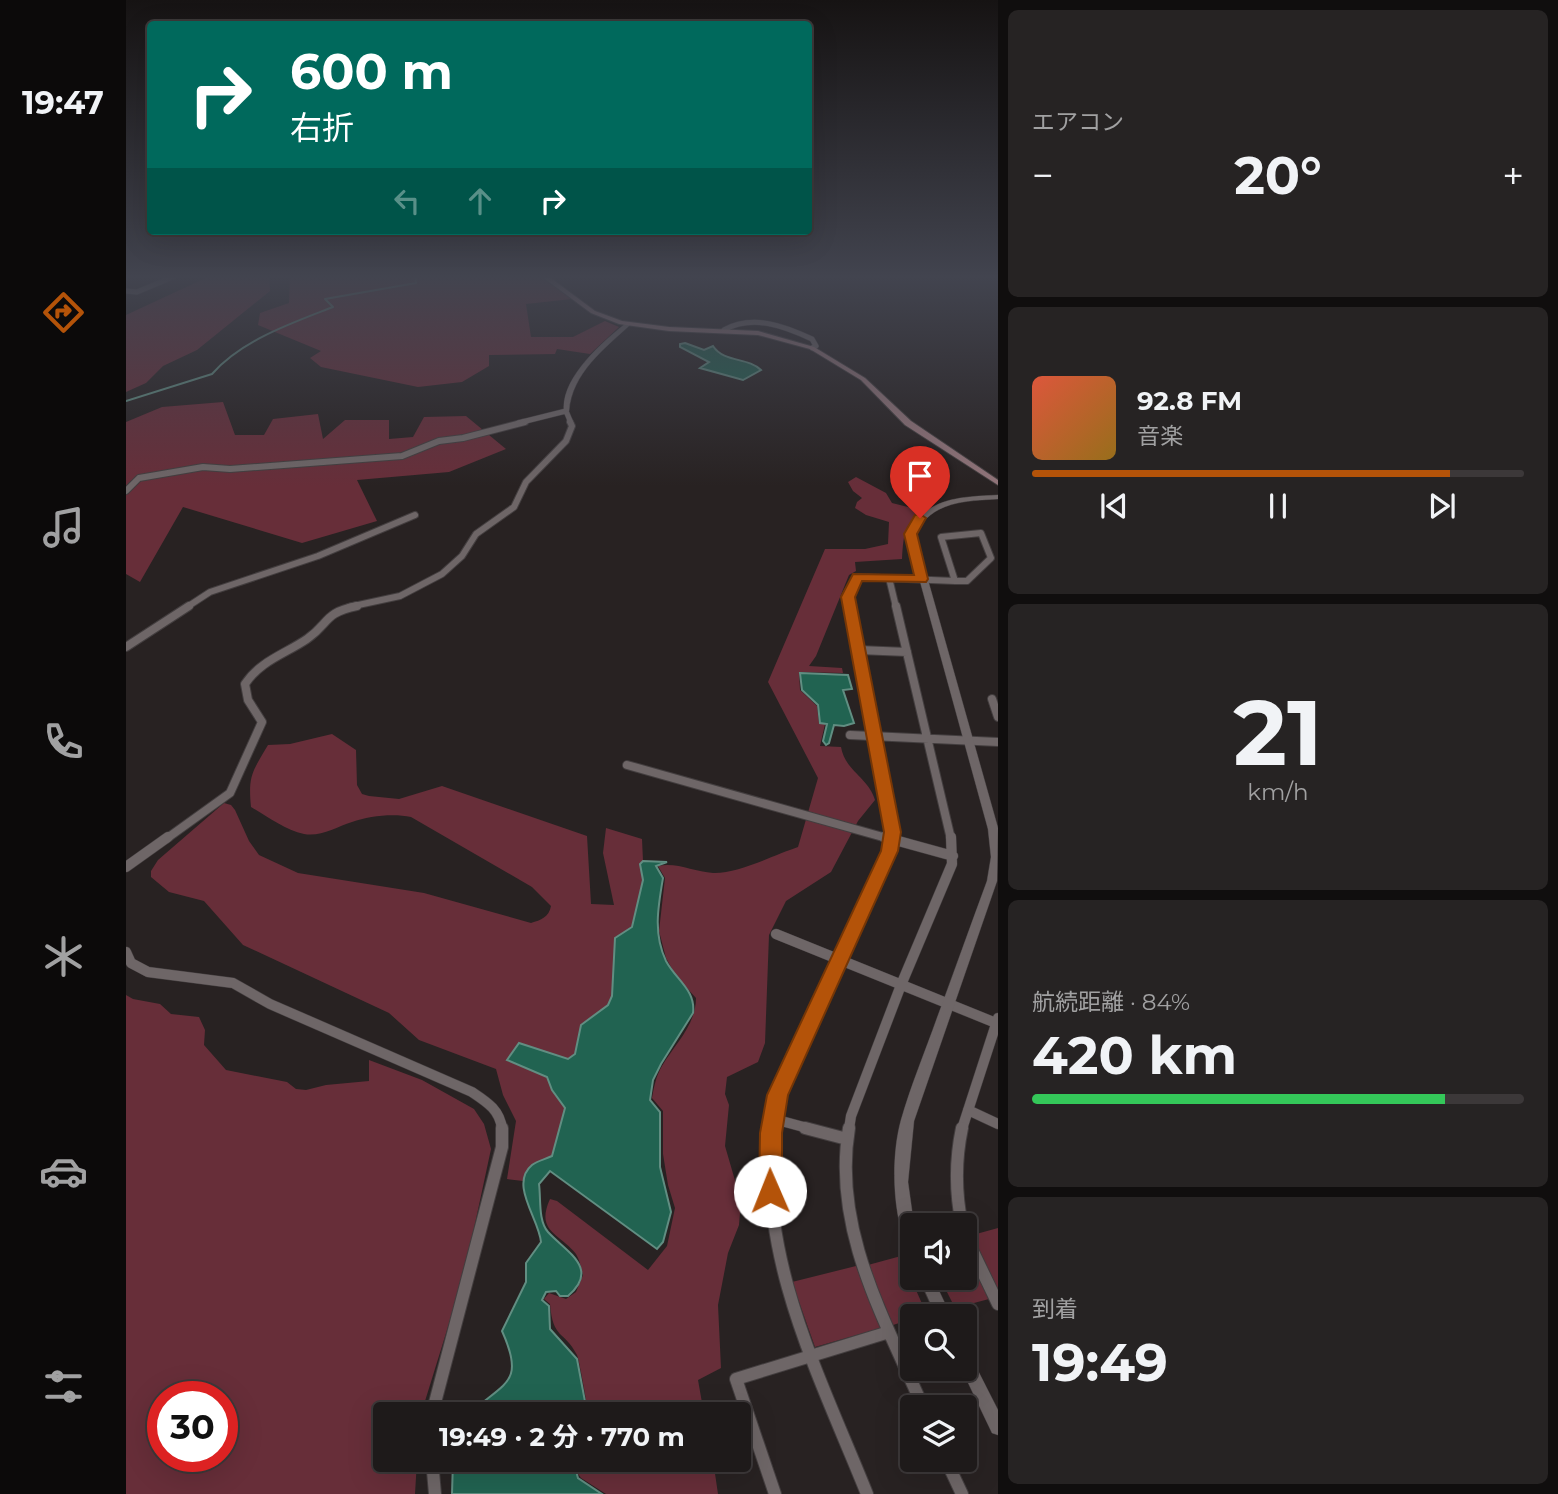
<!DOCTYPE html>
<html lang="ja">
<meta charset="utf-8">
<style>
body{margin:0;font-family:Montserrat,"Noto Sans JP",sans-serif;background:#262323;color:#f1f3f6;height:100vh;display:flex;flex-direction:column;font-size:26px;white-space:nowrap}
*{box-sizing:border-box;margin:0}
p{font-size:23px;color:#a1a1a2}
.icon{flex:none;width:38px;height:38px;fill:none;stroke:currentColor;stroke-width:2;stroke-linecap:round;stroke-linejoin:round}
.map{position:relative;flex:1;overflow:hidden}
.side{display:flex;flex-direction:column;gap:10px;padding:10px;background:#100e0e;width:560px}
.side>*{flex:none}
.hud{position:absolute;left:21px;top:21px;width:665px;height:214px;border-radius:7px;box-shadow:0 7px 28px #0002,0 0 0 2px #3c3839;background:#00695c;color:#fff;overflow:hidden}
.buttons{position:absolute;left:774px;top:1213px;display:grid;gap:14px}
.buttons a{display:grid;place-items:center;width:77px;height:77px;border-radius:7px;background:#1e1a1a;box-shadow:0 7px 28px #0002,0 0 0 2px #3c3839;font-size:35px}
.speed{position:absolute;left:21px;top:1381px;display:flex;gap:14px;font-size:35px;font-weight:700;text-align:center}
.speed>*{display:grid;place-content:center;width:91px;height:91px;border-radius:50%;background:#1e1a1a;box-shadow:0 7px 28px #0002,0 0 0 2px #3c3839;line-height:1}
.speed .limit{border:10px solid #d22;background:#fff;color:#111}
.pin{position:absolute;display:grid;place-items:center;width:60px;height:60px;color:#fff;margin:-72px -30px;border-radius:50% 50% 50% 0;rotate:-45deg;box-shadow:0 0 7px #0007}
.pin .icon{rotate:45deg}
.me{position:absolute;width:77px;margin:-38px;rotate:359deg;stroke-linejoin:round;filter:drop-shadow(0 0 5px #0008)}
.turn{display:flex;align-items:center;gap:24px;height:147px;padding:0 28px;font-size:32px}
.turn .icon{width:91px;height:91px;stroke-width:2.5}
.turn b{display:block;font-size:49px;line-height:60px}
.lanes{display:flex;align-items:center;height:66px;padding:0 28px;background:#0003;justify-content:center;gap:35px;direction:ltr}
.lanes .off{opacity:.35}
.big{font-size:52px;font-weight:700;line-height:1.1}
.side .widget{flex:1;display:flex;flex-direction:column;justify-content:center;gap:10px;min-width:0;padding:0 24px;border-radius:10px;background:#262323}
.side .dial{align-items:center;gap:0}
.dial b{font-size:91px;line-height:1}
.song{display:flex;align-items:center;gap:21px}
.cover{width:84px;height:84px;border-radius:10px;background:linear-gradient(135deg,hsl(10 70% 55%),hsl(40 70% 35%))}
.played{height:7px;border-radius:4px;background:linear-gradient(90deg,#b45309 85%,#3c3839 85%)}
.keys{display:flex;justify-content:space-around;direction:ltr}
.heat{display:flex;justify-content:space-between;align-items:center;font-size:38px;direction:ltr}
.charge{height:10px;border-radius:5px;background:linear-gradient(90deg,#34c759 84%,#3c3839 0)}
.trip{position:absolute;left:247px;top:1402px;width:378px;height:70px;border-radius:7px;background:#1e1a1a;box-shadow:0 7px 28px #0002,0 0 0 2px #3c3839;font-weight:700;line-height:70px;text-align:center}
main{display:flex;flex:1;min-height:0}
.tabs{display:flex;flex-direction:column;width:126px;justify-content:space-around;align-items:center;background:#0c0a0a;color:#a1a1a2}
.tabs .icon{width:49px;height:49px}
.tabs .current{color:#b45309}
.tabs b{font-size:32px;color:#f1f3f6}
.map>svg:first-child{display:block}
.green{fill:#672e39;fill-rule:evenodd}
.water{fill:#216351;stroke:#618e82;stroke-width:2}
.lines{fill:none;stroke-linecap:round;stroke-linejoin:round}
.stream{stroke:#618e82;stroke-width:2}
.minor-far4-casing{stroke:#433e3f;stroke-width:6}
.minor-far3-casing{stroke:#433e3f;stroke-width:8}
.minor-far2-casing{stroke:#433e3f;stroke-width:10}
.minor-far1-casing{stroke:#433e3f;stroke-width:11}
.minor-casing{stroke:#433e3f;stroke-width:14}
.tertiary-casing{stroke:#433e3f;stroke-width:1}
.secondary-casing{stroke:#433e3f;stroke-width:2}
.minor-far4{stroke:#6e6667;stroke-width:5}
.minor-far3{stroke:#6e6667;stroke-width:6}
.minor-far2{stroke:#6e6667;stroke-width:8}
.minor-far1{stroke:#6e6667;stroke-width:10}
.minor{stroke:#6e6667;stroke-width:12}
.tertiary{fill:#6e6667;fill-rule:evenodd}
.secondary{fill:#917479;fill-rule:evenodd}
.route{fill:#b45309;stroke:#753606;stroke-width:2}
</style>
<main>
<nav class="tabs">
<b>19:47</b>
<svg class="icon current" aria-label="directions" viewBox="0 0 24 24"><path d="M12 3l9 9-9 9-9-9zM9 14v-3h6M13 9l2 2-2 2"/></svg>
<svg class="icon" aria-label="music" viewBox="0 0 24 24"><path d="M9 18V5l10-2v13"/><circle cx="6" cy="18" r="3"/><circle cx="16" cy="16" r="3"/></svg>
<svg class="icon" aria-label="phone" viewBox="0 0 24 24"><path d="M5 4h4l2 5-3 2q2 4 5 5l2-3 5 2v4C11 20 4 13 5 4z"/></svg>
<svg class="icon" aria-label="climate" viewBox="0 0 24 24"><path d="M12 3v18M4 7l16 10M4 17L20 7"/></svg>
<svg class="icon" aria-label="car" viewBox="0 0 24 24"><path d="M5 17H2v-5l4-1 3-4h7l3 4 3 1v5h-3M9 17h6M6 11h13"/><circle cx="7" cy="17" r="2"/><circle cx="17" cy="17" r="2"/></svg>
<svg class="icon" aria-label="filters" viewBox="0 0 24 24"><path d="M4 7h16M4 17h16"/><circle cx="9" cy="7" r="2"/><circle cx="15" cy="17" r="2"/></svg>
</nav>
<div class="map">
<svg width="872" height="1494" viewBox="0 0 872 1494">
<rect width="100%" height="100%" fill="#282222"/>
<path class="green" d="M84,276H143L144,291L71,350L37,366L20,383L0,392V315Z
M164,276H413L446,299L400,304L405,337H447L479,321L493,327L464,354L431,349L429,354L363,355V366L336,382L292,387L195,367L184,358L195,351L132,325L134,313L163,303Z
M97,402L109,435H138L147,419L192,414L197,439L219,420H263V439L287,437L298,417L340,416L380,449L323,472L231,480L251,521L176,543L57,507L14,582L0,574V422L36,407Z
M730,477L760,493L766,503L790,509L805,502L808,504C779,520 778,528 776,559L729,562L730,571L723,575L690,656L683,666L716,668L717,673L673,672L674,690L691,706L693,723L699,724L694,746L715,747C719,771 743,778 749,800L732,821L705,872L660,901L643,935L639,1043L632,1062L601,1077L599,1094L603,1105L599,1146L615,1201L613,1225L602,1253L592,1305L595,1368L572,1380L578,1414H462C462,1409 453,1359 451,1355C438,1330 427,1340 424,1304L418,1299L423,1293L440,1299L450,1292L457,1275C455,1269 454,1260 450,1254C434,1233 409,1232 424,1199L431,1201L522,1270L541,1246L549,1208L542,1185L537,1154V1111L526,1098C528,1087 530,1076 536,1066C549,1044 570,1025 570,998L550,976L540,958L533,931L539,878L532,866C551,862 568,872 587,873C611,874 648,855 672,847L692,778L642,682L699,549H739L762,544L763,522L740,515L729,508L731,502L736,498L727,491L722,482Z
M206,734L230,750L231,785L236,794L243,796L273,799L316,786L461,836L465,904L488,905L477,853L480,828L516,839L517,861L514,864L517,880L506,927L489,939L487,996L482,1005L455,1025L449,1054L442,1059L393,1043L382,1060L421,1077L426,1090L439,1108L426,1157L405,1166L397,1181L381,1179L390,1121L377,1095L370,1069L293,1040L263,1013L117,945L78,901L43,892L25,877V871L32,860L98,803L105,805L109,810L123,841L133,855L172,873L298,893L405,923C415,920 423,917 425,906L406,887L285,817C267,813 243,816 226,822C210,827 195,837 178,834C159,830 141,816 125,807C122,776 126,772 142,745L164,744Z
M0,995L7,999L34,1004L45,1014L73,1017L79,1030L78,1045L100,1070L161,1082L170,1089L180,1090L200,1085L243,1081V1060L296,1080L348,1109L358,1124L365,1149L338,1275L295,1414H259V1460H291L289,1494H0ZM37,1396H96V1456H37Z
M872,1228V1293L843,1236Z
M838,1248L863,1299L829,1308L814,1278H838Z
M775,1256L801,1315L786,1316V1319L767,1325L742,1265Z
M730,1266L755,1328L689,1347L666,1282Z
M449,1460H587L592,1494H480L455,1478L449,1470Z"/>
<path class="water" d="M559,343L578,350L587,346C598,363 622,357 635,370L617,380L574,368L583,362L554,347V344Z
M674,673L722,675L726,689L717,690L728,723L718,726L708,725L703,743L700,745L697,741L701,724L694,723L692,705L676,690Z
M517,861L541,862L530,866L537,878C532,907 527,934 540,961C550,980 570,990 567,1013L535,1064L527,1080L524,1100L534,1112V1167L545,1212L537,1242L531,1249L424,1171L413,1184C415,1198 412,1221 422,1232C439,1251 475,1268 442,1296H434L430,1291L420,1292L416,1300L423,1306L424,1329L451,1359L461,1412L343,1414C378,1382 400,1384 376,1331L400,1282V1263L415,1242C413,1219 383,1184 406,1165C411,1161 420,1159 426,1156L439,1108L426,1090L421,1077L381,1060L393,1043L442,1059L449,1054L455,1025L482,1005L486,996L489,938L506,927L517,880L514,864Z
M327,1460H447L452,1478L476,1494H326Z"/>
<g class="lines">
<path class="stream" d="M0,401L86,374C116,340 166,323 207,307L199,299L290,283L289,276"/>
<defs>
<path id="minor-far4" d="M0,291L11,292L49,276
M598,330C627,314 658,326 686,339L690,346L686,348
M392,423L440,411L445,423"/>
<path id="minor-far3" d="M0,491L13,478L77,467L104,469L276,456L313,441L337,438L399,422
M855,533L865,558L841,581H829L815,537Z
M763,578L770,607
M61,607L84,592L192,556L289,515
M223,607L274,596L316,574L336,556L350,534L388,507L400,482L440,441L446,426L444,422
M724,607L722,597L732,577L829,581"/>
<path id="minor-far2" d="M724,606L767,832L766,839
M770,606L825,839
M0,647L63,606
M733,650L781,652
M866,699L872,717
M724,735L872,742
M501,765L764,839
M40,839L104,793L136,722L122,700L119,684C134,661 159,654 181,639C204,623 197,613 231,606"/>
<path id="minor-far1" d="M758,837L827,856
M0,867L42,837
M650,934L870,1023
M0,952L5,963L22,972L107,983L144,1004L346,1092C361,1102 374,1110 376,1129
M842,1110L872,1124
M648,1119L685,1129
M647,1129L651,1097L657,1077L763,851L766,837
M723,1129L725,1116L775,985L826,864L825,837
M836,1129L872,1018"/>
<path id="minor" d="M647,1128C630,1255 695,1379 741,1494
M679,1128L721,1139
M723,1128C706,1228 758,1318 797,1407
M836,1225C829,1191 829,1161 836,1128
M838,1233L872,1304
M306,1414L376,1147V1128
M306,1460L309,1494
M820,1460L836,1494
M649,1494L610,1379L763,1332"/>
<path id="tertiary" d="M499,324L504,325C478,349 446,373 443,411L438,412C434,379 475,343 499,324Z
M872,495V499C839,501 806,501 789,534L872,828L871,881L788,1121L782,1182L788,1225H786V1249L781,1247C766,1212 765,1156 775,1120C785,1085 799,1052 811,1018C828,972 844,927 861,881L865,857L862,829L781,534C801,497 834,497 872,495Z
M793,1278H807L825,1316H810Z
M838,1350L843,1353L872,1410V1435L866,1433L835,1368H838Z"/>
<path id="secondary" d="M415,276H422L469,311L496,321L543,327L632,331L688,347L739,378L785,421L872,480V485L779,425L735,380L684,349L632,335L543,331L493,324L465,313Z"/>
</defs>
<use href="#minor-far4" class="minor-far4-casing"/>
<use href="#minor-far3" class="minor-far3-casing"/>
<use href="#minor-far2" class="minor-far2-casing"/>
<use href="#minor-far1" class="minor-far1-casing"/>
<use href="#minor" class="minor-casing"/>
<use href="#tertiary" class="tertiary-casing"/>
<use href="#secondary" class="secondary-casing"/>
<use href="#minor-far4" class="minor-far4"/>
<use href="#minor-far3" class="minor-far3"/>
<use href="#minor-far2" class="minor-far2"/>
<use href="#minor-far1" class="minor-far1"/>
<use href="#minor" class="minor"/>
<use href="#tertiary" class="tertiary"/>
<use href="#secondary" class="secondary"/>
</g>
<linearGradient id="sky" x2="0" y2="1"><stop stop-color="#161313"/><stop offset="0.57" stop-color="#42444f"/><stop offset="1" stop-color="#42444f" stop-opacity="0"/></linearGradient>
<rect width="872" height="486" fill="url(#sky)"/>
<path class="route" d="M794,514L800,518L791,534L802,579L800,582L736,581L729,597L775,832L772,851L662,1095L656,1133V1191L652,1199L644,1202L636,1199L633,1191L634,1133L641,1095L755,851L758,832L715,597L727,574L788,575L778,534L789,515Z"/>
</svg>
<div class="buttons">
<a><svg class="icon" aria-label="sound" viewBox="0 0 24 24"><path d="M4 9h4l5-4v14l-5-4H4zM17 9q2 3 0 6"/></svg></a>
<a><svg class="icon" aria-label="search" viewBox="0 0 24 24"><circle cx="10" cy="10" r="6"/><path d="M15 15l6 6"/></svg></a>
<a><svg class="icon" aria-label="layers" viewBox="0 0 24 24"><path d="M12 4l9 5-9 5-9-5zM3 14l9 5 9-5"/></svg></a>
</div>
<div class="speed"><div class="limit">30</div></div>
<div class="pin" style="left:794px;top:518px;background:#d93025"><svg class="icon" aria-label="arrive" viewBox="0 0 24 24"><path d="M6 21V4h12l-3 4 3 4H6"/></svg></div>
<svg class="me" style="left:644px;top:1191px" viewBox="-20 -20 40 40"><circle r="19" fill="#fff"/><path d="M0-13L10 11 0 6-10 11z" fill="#b45309"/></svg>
<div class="trip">19:49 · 2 分 · 770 m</div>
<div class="hud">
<div class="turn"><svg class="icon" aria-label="right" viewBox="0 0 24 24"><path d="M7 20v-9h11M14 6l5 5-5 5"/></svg><div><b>600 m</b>右折</div></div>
<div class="lanes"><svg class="icon off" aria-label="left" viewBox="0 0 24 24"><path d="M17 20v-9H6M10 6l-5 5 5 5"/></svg><svg class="icon off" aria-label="ahead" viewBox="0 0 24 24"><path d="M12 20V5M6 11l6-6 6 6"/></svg><svg class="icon" aria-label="right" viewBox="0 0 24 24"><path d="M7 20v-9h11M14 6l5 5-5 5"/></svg></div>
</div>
</div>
<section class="side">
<div class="widget"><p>エアコン</p>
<div class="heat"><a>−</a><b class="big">20°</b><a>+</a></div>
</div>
<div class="widget">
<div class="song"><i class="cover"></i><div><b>92.8 FM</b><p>音楽</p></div></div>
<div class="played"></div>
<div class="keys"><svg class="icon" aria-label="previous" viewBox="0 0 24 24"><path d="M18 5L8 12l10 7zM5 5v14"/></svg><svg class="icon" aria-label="pause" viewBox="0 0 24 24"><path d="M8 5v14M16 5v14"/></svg><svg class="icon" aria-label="next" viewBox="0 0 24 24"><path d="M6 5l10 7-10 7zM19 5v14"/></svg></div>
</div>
<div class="widget dial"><b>21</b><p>km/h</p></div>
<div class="widget"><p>航続距離 · 84%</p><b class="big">420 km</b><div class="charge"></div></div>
<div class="widget"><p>到着</p><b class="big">19:49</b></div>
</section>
</main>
